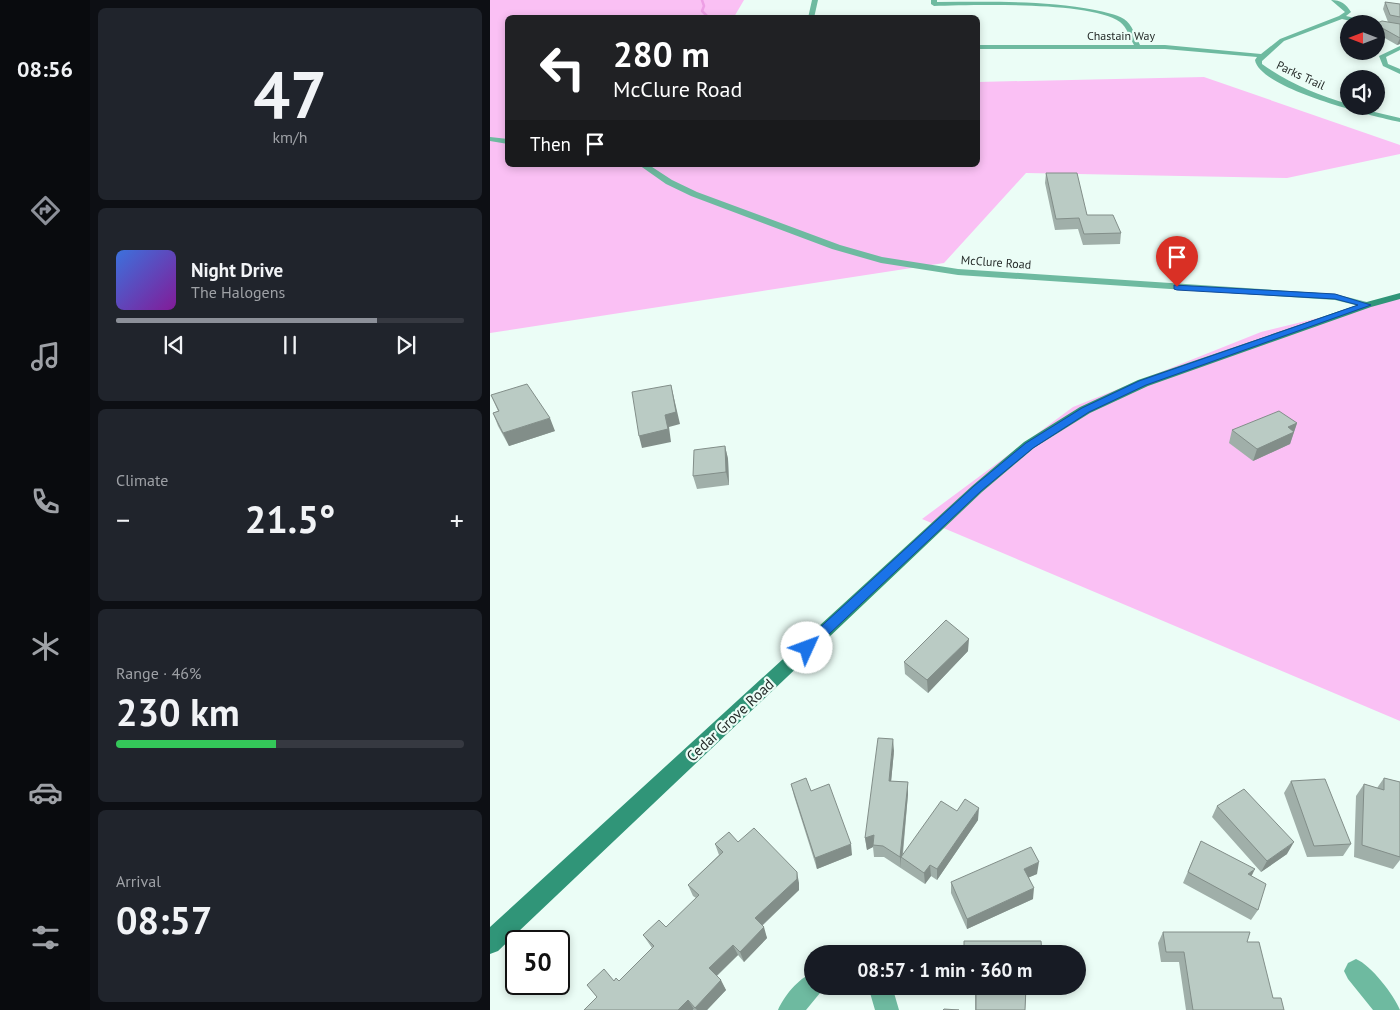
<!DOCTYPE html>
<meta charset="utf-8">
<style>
body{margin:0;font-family:"PT Sans",sans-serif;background:#20242c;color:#f1f3f6;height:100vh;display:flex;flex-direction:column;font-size:19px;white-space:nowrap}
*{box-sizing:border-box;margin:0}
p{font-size:16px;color:#9ea1a6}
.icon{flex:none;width:28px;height:28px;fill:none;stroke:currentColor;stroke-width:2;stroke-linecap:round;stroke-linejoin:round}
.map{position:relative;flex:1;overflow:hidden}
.drawer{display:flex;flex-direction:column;gap:8px;padding:8px;background:#0d0f14;width:400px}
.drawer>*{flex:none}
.guide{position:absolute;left:15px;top:15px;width:475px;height:152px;border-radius:8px;box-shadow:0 2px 8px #0003;background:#202124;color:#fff;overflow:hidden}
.needle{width:32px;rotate:270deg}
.controls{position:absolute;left:850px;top:15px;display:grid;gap:10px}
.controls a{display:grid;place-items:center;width:45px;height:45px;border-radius:50%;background:#171b24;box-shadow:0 2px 8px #0003;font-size:25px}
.speed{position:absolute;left:15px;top:930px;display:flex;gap:10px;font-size:25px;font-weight:700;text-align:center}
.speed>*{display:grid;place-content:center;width:65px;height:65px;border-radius:50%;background:#171b24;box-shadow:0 2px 8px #0003;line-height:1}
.speed .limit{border:2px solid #111;border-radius:8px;background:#fff;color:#111}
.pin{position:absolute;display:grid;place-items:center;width:42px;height:42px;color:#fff;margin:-51px -21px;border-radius:50% 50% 50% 0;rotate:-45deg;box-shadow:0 0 5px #0007}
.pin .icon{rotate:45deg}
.me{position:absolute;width:55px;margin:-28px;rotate:47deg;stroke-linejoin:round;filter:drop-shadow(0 0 4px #0008)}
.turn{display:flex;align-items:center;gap:18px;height:105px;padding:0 25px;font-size:22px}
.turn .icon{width:65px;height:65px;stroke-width:2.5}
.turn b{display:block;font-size:35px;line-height:42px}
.then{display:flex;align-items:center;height:48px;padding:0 25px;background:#0003;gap:10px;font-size:19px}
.big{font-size:38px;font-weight:700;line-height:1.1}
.drawer .widget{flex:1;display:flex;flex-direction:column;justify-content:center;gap:8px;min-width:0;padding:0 18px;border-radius:8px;background:#20242c}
.drawer .dial{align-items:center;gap:0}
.dial b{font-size:65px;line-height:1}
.song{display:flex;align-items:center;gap:15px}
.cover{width:60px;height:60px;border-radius:8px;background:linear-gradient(135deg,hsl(220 70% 55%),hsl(290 70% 35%))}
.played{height:5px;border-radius:2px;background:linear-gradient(90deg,#8c9099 75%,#363941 75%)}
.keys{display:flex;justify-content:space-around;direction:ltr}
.heat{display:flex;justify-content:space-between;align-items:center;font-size:28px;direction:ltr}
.charge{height:8px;border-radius:4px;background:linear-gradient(90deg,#34c759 46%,#363941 0)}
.trip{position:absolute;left:314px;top:945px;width:282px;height:50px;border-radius:25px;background:#171b24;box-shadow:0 2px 8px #0003;font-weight:700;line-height:50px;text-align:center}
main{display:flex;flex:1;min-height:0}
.dock{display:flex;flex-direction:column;width:90px;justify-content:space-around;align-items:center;background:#090b0e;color:#9ea1a6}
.dock .icon{width:35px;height:35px}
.dock .active{color:#8c9099}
.dock b{font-size:22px;color:#f1f3f6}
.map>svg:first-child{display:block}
.green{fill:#fac0f4}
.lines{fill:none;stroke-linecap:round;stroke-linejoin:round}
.stream{stroke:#ed9fe5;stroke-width:2.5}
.street{fill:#6ebaa0;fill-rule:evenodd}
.secondary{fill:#309578;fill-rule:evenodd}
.wall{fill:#a0afa9}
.shaded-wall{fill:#828e89}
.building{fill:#bacbc4;stroke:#828e89}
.route{fill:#1a73e8;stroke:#114b97}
.labels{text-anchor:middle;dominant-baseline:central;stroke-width:4.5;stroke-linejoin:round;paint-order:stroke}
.far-street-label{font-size:12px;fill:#252b29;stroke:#ebfdf6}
.street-label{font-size:15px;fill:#252b29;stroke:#ebfdf6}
</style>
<main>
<nav class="dock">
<b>08:56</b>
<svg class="icon active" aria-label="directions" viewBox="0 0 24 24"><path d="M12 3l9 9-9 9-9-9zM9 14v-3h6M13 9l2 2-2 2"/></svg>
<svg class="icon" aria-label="music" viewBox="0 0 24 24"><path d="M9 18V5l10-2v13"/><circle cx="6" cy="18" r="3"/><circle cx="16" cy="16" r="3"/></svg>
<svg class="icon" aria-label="phone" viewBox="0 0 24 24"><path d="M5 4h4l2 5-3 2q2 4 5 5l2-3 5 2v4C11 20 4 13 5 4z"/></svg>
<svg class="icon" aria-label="climate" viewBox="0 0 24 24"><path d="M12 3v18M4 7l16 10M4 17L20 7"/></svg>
<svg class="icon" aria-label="car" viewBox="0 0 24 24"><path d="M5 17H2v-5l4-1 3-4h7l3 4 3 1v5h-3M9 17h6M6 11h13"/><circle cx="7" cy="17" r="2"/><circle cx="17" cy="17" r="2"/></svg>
<svg class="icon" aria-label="filters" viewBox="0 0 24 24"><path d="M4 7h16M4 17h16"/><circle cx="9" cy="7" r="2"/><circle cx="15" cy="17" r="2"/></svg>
</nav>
<section class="drawer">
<div class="widget dial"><b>47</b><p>km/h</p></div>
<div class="widget">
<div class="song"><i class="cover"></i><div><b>Night Drive</b><p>The Halogens</p></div></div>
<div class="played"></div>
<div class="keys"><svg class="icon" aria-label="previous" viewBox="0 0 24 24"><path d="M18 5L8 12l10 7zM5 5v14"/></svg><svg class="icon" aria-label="pause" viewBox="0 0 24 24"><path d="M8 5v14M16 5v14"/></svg><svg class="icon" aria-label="next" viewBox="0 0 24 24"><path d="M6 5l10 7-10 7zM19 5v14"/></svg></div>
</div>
<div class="widget"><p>Climate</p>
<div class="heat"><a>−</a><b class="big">21.5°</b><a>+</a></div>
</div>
<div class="widget"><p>Range · 46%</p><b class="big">230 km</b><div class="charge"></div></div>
<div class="widget"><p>Arrival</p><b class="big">08:57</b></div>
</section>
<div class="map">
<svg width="910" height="1010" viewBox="0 0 910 1010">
<rect width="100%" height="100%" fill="#ebfdf6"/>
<path class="green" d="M0,0H254L244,17L18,18V165H488V82L714,77L910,145V154L797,178L536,173L454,263L0,333Z
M910,298V721L432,519L583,407L771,332Z"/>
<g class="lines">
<path class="stream" d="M212,0L214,6L212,11L219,18"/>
<path class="street" d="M322,0H328L324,18H318Z
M441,0H447V2C499,2 553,0 605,10C614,12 626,14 634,19C642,24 646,37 650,45H675L771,54L790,39L849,16L855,12L841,0C851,0 856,4 861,12L856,16L886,23L887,24H874L852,19L794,41L772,61V64C799,83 827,95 859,104V106L910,118V122C883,116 770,89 765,60L767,57L675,49H488V45H644C640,38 637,27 630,22C600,1 483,5 444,6L441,4Z
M910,46V50L896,57L898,64L910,69V74L893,66L889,56Z
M0,137L18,139V144L0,141Z
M149,165H159L182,180L207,192L350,245L392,257L468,269L845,294L881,303L883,305L877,308L845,300L468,275L391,263L342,249L201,196L176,184Z
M866,959C881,965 904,995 910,1010H883L858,979L854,971L858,963Z
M322,973V986H333L330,993L316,1010H288C294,996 308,979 322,973Z
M378,986H402L409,1010H385Z"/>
<path class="secondary" d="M910,293V299L881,307L658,386L600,413L544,448L492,492L8,951L0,954V927L482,486L534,442L590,407L648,380L873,303Z"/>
</g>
<path class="wall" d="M895,2L910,4V44L907,45L886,33V25L898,22L893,9Z
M556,173L597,215L631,233L630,244L593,245L588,229L565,230L555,183Z
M1,395L65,431L19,446L8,426L3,413L8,411Z
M807,423L800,444L763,461L739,443L742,430Z
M235,446L238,459L239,485L207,489L203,476Z
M478,651L438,693L415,674L414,662Z
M404,751L401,781L418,782V794L413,854L467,811L488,820L447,880L441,876L435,884L394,857H384L383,847L377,850L375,838Z
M894,778L910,782V860L903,869L864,857L866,796L874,784L887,788Z
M801,781L861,844L853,856L817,857L794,793Z
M301,784L321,791L362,855L327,869L304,796Z
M727,806L797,854L771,872L722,817Z
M711,841L761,876L768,910L761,920L693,883Z
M248,842L309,883V890L272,926L277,938L254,962L248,955L227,976L236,990L217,1010H204V1009L203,1010H94L107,997L97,985L124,981H129L162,948L160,945L153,935L176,927L206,898L203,896L198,885L229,855L225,844Z
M547,874L539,877L543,899L477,929L461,893V882Z
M673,932L757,942L783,998L794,1010H696L689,962H671L668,943Z
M485,986H572L570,994H536L535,1010H485Z"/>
<path class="shaded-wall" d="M910,38V44L907,45Z
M181,385L190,424L179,427L181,442L152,448L149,436L175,415Z
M60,418L65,431L19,446L13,433Z
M807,423L800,444L763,461L767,449L798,427Z
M235,446L238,459L239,485L236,472Z
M479,639L478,651L438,693L437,680Z
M403,739L404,751L400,793L399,781Z
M418,782V794L412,858L411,857V868L410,857Z
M489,808L488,820L447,880V869Z
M384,835L383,847L377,850L375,838Z
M804,842L797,854L771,872L777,861Z
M361,844L362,855L327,869L325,858Z
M549,862L547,874L533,880L534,869Z
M440,865L441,876L435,884L434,873Z
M765,869L759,881L758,874Z
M307,872L309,883V890L268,929L265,918Z
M544,888L543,899L477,929V919Z
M274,927L277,938L254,962L250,952Z
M243,945L248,955L224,978L219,968Z
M231,980L236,990L217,1010H207L205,1008Z
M198,1000L204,1009L203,1010H188Z"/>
<path class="building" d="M895,2L910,4V17L900,15Z
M892,21L910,24V38L885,24Z
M556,173H587L597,215H623L631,233L594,234L589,218L566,219Z
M37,384L60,418L13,433L3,413L9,411L1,395Z
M181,385L186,412L175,415L178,429L149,436L142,392Z
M789,411L807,423L798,427L804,432L767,449L742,430Z
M235,446L236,472L203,476L204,450Z
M456,620L479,639L437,680L414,662Z
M388,738L403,739L399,781L418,782L410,857L393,846L383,845L384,835L375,838Z
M316,778L321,791L339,784L361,844L325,858L301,784Z
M894,778L910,782V857L872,845L874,784L894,790Z
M835,779L861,844L824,846L801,781Z
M754,789L804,842L777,861L727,806Z
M475,799L489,808L447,869L440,865L434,873L411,857L451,801L467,811Z
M264,828L307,872V879L265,918L274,927L250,952L243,945L219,968L231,980L205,1008L198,1000L188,1010H94L107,997L97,985L114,969L124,981L126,978L129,981L164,946L153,935L169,920L176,927L209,895L198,885L233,852L225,844L239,832L248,842Z
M711,841L765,869L758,874L776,884L768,910L698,872Z
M541,847L549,862L534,869L544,888L477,919L461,882Z
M673,932H760L757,942H769L783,998H791L794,1010H703L694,952H676Z
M474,941H551L552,954H474Z
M486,986H536L535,1010H486Z
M454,1009L469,1010H453Z"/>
<path class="route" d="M684,285L845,294L881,305L656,385L599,412L543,448L491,491L321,651L317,653L312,651L310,648L312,644L484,486L536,443L592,408L649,381L868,305L845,299L687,290L684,289Z"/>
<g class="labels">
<g class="far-street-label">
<text x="631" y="35">Chastain Way</text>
<text transform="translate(811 75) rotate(25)">Parks Trail</text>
<text transform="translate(506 262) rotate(4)">McClure Road</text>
</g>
<g class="street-label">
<text transform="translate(240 720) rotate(-43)">Cedar Grove Road</text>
</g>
</g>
</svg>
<div class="controls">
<a><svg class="needle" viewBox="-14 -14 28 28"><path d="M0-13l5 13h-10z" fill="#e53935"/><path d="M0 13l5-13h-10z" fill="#9ea1a6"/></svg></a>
<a><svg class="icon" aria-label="sound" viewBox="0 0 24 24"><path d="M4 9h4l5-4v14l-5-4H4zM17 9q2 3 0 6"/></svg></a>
</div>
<div class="speed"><div class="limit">50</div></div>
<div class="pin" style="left:687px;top:287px;background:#d93025"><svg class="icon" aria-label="arrive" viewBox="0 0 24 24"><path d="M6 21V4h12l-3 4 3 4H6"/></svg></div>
<svg class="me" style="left:317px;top:648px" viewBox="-20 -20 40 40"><circle r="19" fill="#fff"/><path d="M0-13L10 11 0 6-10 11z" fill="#1a73e8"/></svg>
<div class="trip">08:57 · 1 min · 360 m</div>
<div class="guide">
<div class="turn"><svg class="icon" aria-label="left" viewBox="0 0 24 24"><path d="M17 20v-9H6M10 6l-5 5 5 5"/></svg><div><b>280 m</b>McClure Road</div></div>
<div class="then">Then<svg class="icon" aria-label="arrive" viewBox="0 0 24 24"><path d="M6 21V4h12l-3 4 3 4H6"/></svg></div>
</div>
</div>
</main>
